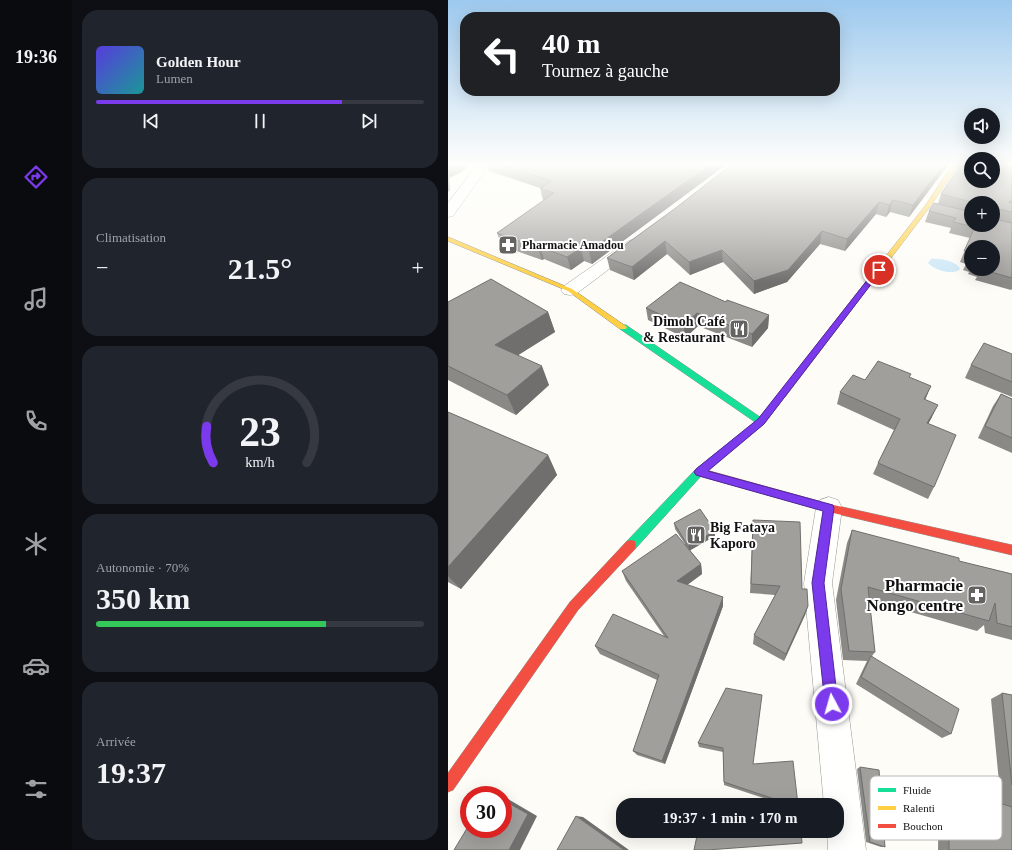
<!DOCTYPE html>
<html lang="fr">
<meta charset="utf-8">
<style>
body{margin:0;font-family:"Times New Roman",serif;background:#20242c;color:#f1f3f6;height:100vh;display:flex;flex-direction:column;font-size:15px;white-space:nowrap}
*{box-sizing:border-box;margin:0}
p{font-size:13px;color:#9ea1a6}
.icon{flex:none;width:22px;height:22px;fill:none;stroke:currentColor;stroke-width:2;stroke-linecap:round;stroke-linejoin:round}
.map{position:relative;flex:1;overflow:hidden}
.panel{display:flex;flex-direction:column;gap:10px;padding:10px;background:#0d0f14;width:376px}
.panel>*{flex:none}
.guide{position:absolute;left:12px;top:12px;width:380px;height:84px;border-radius:16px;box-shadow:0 4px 16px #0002;background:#202124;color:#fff;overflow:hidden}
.fabs{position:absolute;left:516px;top:108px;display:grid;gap:8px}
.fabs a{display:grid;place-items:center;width:36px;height:36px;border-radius:50%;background:#171b24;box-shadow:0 4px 16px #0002;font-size:20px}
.speed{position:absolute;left:12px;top:786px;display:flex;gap:8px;font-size:20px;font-weight:700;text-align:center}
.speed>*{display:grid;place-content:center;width:52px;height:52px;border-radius:50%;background:#171b24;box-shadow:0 4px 16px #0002;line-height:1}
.speed .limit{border:6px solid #d22;background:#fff;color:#111}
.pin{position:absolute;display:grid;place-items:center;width:34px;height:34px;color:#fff;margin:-17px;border:2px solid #fff;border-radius:50%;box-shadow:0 1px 4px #0007}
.me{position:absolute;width:44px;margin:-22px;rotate:354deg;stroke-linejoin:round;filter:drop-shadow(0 0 3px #0008)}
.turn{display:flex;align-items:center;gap:14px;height:84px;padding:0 16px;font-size:18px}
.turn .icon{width:52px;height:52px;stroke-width:2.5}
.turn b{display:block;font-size:28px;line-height:34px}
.big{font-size:30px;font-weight:700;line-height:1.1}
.panel .card{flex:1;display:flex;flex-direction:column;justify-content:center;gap:6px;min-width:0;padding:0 14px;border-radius:16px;background:#20242c}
.panel .dial{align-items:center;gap:0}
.dial svg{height:104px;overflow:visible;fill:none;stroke:#363941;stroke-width:7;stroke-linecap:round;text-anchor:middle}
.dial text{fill:#f1f3f6;stroke:none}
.song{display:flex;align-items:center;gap:12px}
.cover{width:48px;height:48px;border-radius:6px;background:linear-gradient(135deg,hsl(250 70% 55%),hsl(180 70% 35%))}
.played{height:4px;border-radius:2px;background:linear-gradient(90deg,#7c3aed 75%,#363941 75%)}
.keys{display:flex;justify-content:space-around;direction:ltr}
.heat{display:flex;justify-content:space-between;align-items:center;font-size:22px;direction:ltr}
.charge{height:6px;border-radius:3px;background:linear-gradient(90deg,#34c759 70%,#363941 0)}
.trip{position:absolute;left:168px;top:798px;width:228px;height:40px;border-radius:16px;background:#171b24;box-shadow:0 4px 16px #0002;font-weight:700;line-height:40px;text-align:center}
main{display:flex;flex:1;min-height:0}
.dock{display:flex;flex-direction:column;width:72px;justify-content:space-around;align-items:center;background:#090b0e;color:#9ea1a6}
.dock .icon{width:28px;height:28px}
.dock .current{color:#7c3aed}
.dock b{font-size:18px;color:#f1f3f6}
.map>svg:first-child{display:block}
.water{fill:#cde8f7}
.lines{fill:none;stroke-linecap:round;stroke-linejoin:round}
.street-casing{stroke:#979795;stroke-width:1}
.fast-casing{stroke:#8e8d8b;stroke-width:1}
.slow-casing{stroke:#8e8d8b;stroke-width:1}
.jam-casing{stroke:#8e8d8b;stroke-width:1}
.street{fill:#fffffe;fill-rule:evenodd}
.fast{fill:#16e098;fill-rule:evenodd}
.slow{fill:#ffcf43;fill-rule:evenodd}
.jam{fill:#f24e42;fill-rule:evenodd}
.wall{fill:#8a8986;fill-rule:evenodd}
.shaded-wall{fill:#716f6d}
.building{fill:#a19f9c;stroke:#716f6d}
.route{fill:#7c3aed;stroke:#51269a}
.labels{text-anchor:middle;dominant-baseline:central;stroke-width:4;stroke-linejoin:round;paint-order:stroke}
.far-poi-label{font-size:12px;font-weight:bold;fill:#111;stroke:#fff;text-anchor:start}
.poi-label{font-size:14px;font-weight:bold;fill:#111;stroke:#fff;text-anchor:end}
.near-poi-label{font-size:17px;font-weight:bold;fill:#111;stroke:#fff;text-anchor:end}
.key{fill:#fff;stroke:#b8b8b8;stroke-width:1}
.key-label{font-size:11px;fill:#111}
</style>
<main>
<nav class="dock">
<b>19:36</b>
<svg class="icon current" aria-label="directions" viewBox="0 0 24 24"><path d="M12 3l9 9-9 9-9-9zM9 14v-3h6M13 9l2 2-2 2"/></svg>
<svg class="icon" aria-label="music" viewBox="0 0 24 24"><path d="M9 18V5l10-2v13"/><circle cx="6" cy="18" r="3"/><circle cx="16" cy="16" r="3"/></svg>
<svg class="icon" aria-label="phone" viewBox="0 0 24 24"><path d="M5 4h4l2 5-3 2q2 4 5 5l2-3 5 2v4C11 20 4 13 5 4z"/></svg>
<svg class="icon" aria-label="climate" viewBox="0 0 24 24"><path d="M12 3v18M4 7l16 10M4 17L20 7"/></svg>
<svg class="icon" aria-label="car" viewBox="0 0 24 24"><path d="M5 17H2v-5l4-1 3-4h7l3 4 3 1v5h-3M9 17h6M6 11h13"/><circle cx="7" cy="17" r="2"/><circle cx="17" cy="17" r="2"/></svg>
<svg class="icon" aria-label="filters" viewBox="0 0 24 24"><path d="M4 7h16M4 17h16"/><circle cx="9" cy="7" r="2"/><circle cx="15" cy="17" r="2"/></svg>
</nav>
<section class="panel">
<div class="card">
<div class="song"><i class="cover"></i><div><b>Golden Hour</b><p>Lumen</p></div></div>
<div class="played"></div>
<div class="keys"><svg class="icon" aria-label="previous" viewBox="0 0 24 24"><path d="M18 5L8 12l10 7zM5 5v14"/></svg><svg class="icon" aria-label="pause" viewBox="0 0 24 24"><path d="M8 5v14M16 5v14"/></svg><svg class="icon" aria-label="next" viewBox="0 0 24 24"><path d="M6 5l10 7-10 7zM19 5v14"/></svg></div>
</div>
<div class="card"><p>Climatisation</p>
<div class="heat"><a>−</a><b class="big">21.5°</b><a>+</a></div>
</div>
<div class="card dial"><svg viewBox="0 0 100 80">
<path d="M14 69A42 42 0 1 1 86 69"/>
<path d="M14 69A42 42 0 0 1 9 41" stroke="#7c3aed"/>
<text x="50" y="56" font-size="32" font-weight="700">23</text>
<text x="50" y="72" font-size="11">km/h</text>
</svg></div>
<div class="card"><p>Autonomie · 70%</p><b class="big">350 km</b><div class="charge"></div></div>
<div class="card"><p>Arrivée</p><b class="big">19:37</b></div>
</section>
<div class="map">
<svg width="564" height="850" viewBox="0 0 564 850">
<rect width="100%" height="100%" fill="#fdfcf7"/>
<path class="water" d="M483,259C491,258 509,261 512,269C505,276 486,270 480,263Z"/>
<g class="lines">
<defs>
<path id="street" d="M30,164H42L5,216L0,217V203Z
M184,240L189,242L192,245L189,248L128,294L122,295L116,294L113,290L116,286L179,242Z
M381,497L390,500L394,508L384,583L418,850H380L379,831H389V805H376L356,583L368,508L372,500Z"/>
<path id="fast" d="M172,325H178L312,417L331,393H337L338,395L316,424L254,475L187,549L183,550L179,549L178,545L179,541L248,469L307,422L172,329Z"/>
<path id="slow" d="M505,164H511L481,208L337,397H331L330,395L331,393L477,206Z
M0,237L124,289L179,327L178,329H172L120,291L0,241Z"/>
<path id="jam" d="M251,468L381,504L564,545V555L381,512L248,475L246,472L248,469Z
M183,540L187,541L188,545L187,549L130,610L5,790L0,792V773L122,602L179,541Z"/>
</defs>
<use href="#street" class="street-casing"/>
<use href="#fast" class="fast-casing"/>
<use href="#slow" class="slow-casing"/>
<use href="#jam" class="jam-casing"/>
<use href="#street" class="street"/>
<use href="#fast" class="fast"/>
<use href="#slow" class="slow"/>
<use href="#jam" class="jam"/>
</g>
<path class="wall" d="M39,164H279L144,264L136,261L123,270L96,259L94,260L54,246L49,233L96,200H95L92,188L41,171Z
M284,164H501L461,217L442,212L438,217L428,214L397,251L372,244L339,282L306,294L275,262L242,275L219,254L186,280L162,270L159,258L229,207Z
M559,164H564V289L563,290L527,280L529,277L520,274L521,272L515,270L518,264L512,262L522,238L501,233L503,228L477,222L481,211L490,204L493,194L560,166ZM523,203H545L523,225ZM523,247L545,269H523Z
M0,302L100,312L107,332L70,355L101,385L68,415L0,380Z
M278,302L321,315L320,328L304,347L250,326L237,338L200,320L198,308Z
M564,354V397L517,378L523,365Z
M462,378L477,400L484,417L480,424L486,487L480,499L425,474L430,463L446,430L389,404L392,392L417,380Z
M553,394L564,399V453L530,438L545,406Z
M0,412L100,455L109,475L13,589L0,582Z
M305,520L360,606L357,615L336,661L305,644L306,635L327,595L302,593Z
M226,523L267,531V536L242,550L253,564L254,574L239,585L275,597V606L217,764L189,755L185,751L209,680L152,654L147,646L216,636L178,581L174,571L237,544L227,529Z
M404,530L511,561L564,574V640L537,633L536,625L529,631L421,600L427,652L424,656L503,734L494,738L408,684L419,661L395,660L388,600L399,543Z
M278,688L305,764L350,805H336L276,785L275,752L251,747L250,743Z
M554,693L564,695V850H490L491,790L501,787L553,803L543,699Z
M412,767L437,847H433L418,842L409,769Z"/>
<path class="shaded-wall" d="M0,164H21L14,172L1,178L2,190L0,192Z
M263,164H279L144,264L141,251Z
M496,164H501L461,217L465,205Z
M445,200L442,212L438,217L441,205Z
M431,202L428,214L397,251L399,239Z
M550,209L545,220V213Z
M374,231L372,244L339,282L306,294V281Z
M217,241L219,254L186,280L184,267Z
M92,247L96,259L94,260L90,248Z
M133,248L136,261L123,270L119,257Z
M274,250L275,262L242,275L241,262Z
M100,312L107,332L56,364L47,345Z
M249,313L250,326L237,338L236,325Z
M321,315L320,328L304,347V334Z
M94,366L101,385L68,415L59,395Z
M483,386L478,398L470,411L476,399Z
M490,405L484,417L474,435L479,423Z
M100,455L109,475L13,589L0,576V567Z
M267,531V536L241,551L240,546Z
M253,564L254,574L231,591L229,581Z
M275,597V606L217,764L214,761Z
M360,606L357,615L336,661L338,654Z
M41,792L51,794L53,795H47Z
M55,796L89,816L72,850H61Z
M128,816L135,817L181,850H176Z"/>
<path class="building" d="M51,164H263L141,251L133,248L119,257L92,247L90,248L49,233L106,193L92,188L104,181Z
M284,164H496L465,205L445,200L441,205L431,202L399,239L374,231L340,270L306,281L274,250L241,262L217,241L184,267L159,258L229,207Z
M513,164H523V181H545V164H553L564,167V201H562L561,203H564V212L550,209L548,213H545V203H527L493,194Z
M486,203L523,212V225H545V219L564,223V278L532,269H545V247H523V252L516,251L527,227L505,222L508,218L481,211Z
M523,253V260L520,259Z
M43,279L100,312L47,345L94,366L59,395L0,366V302Z
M232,282L278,302L279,300L321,315L304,334L249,313L236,325L198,308Z
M536,343L564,354V382L523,365Z
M430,361L463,374L461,377L483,386L476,399L490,405L479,423L508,435L486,487L430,463L452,419L392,392L405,375L417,380Z
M553,394L564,399V438L537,426Z
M0,412L100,455L0,567Z
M252,509L267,531L240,546L226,523Z
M305,520L352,522L354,589H359L360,606L338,654L306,635L332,586L303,584Z
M404,530L511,558V561L564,574V627L549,623L547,603L541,621L420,587L427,652L401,651L393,589Z
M228,534L253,564L229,581L275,597L214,761L185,751L211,675L147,646L165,614L220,638L174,571Z
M423,656L511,709L503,734L413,677Z
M278,688L314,695L305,764L345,761L350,805H344L276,782L275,748L250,743Z
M554,693L564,695V785Z
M412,767L431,770L437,847L422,842Z
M501,787L564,807V850H501Z
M41,792L47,795H39Z
M55,800L80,814L61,850H6L21,825V829H55Z
M128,816L176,850H109Z
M250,831H353L354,843L259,850H246Z"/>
<linearGradient id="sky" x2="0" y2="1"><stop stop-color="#9dc9ee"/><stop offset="0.58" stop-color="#fefefb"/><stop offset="1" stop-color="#fefefb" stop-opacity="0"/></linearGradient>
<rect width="564" height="283" fill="url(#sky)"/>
<path class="route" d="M428,269L434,270L316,424L260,471L385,505L386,508L376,583L390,704L389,709L384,711L379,709L377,704L364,583L375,511L251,476L248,475L246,472L248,469L310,419Z"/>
<defs>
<symbol id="pharmacy-square" viewBox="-11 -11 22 22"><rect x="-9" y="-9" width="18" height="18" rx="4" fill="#646362" stroke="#fff"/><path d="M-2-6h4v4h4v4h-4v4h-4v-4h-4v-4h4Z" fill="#fff"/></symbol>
<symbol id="restaurant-square" viewBox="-11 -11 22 22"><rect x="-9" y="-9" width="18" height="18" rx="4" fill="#646362" stroke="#fff"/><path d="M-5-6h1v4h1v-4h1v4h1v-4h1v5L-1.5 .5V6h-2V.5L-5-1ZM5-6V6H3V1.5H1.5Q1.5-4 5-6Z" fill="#fff"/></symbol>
</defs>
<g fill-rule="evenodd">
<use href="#pharmacy-square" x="49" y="234" width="22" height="22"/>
<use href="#restaurant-square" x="280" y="318" width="22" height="22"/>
<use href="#restaurant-square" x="237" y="524" width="22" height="22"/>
<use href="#pharmacy-square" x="518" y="584" width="22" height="22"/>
</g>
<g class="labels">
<g class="far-poi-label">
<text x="74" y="245">Pharmacie Amadou</text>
</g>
<g class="poi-label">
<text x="277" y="321">Dimoh Café<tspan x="277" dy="16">&amp; Restaurant</tspan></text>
<text x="262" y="527" text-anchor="start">Big Fataya<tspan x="262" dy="16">Kaporo</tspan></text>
</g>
<g class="near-poi-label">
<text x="515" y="585">Pharmacie<tspan x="515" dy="20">Nongo centre</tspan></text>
</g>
</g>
<rect x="422" y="776" width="132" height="64" rx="6" class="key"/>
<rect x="430" y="788" width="18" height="4" fill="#16e098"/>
<rect x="430" y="806" width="18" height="4" fill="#ffcf43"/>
<rect x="430" y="824" width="18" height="4" fill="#f24e42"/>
<g class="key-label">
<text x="455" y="794">Fluide</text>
<text x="455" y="812">Ralenti</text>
<text x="455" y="830">Bouchon</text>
</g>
</svg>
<div class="fabs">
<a><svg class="icon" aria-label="sound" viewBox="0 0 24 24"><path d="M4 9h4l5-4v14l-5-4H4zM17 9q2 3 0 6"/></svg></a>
<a><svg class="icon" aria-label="search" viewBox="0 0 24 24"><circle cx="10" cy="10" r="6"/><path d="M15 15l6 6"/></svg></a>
<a>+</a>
<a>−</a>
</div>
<div class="speed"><div class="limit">30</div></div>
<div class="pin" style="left:431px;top:270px;background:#d93025"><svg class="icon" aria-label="arrive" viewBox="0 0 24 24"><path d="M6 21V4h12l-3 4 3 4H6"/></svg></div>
<svg class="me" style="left:384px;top:704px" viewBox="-20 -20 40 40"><circle r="17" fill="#7c3aed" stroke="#fff" stroke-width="3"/><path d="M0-11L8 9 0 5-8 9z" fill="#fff"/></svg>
<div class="trip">19:37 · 1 min · 170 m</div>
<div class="guide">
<div class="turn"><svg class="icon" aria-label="left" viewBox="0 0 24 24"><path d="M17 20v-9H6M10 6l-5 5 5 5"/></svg><div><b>40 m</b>Tournez à gauche</div></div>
</div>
</div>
</main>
